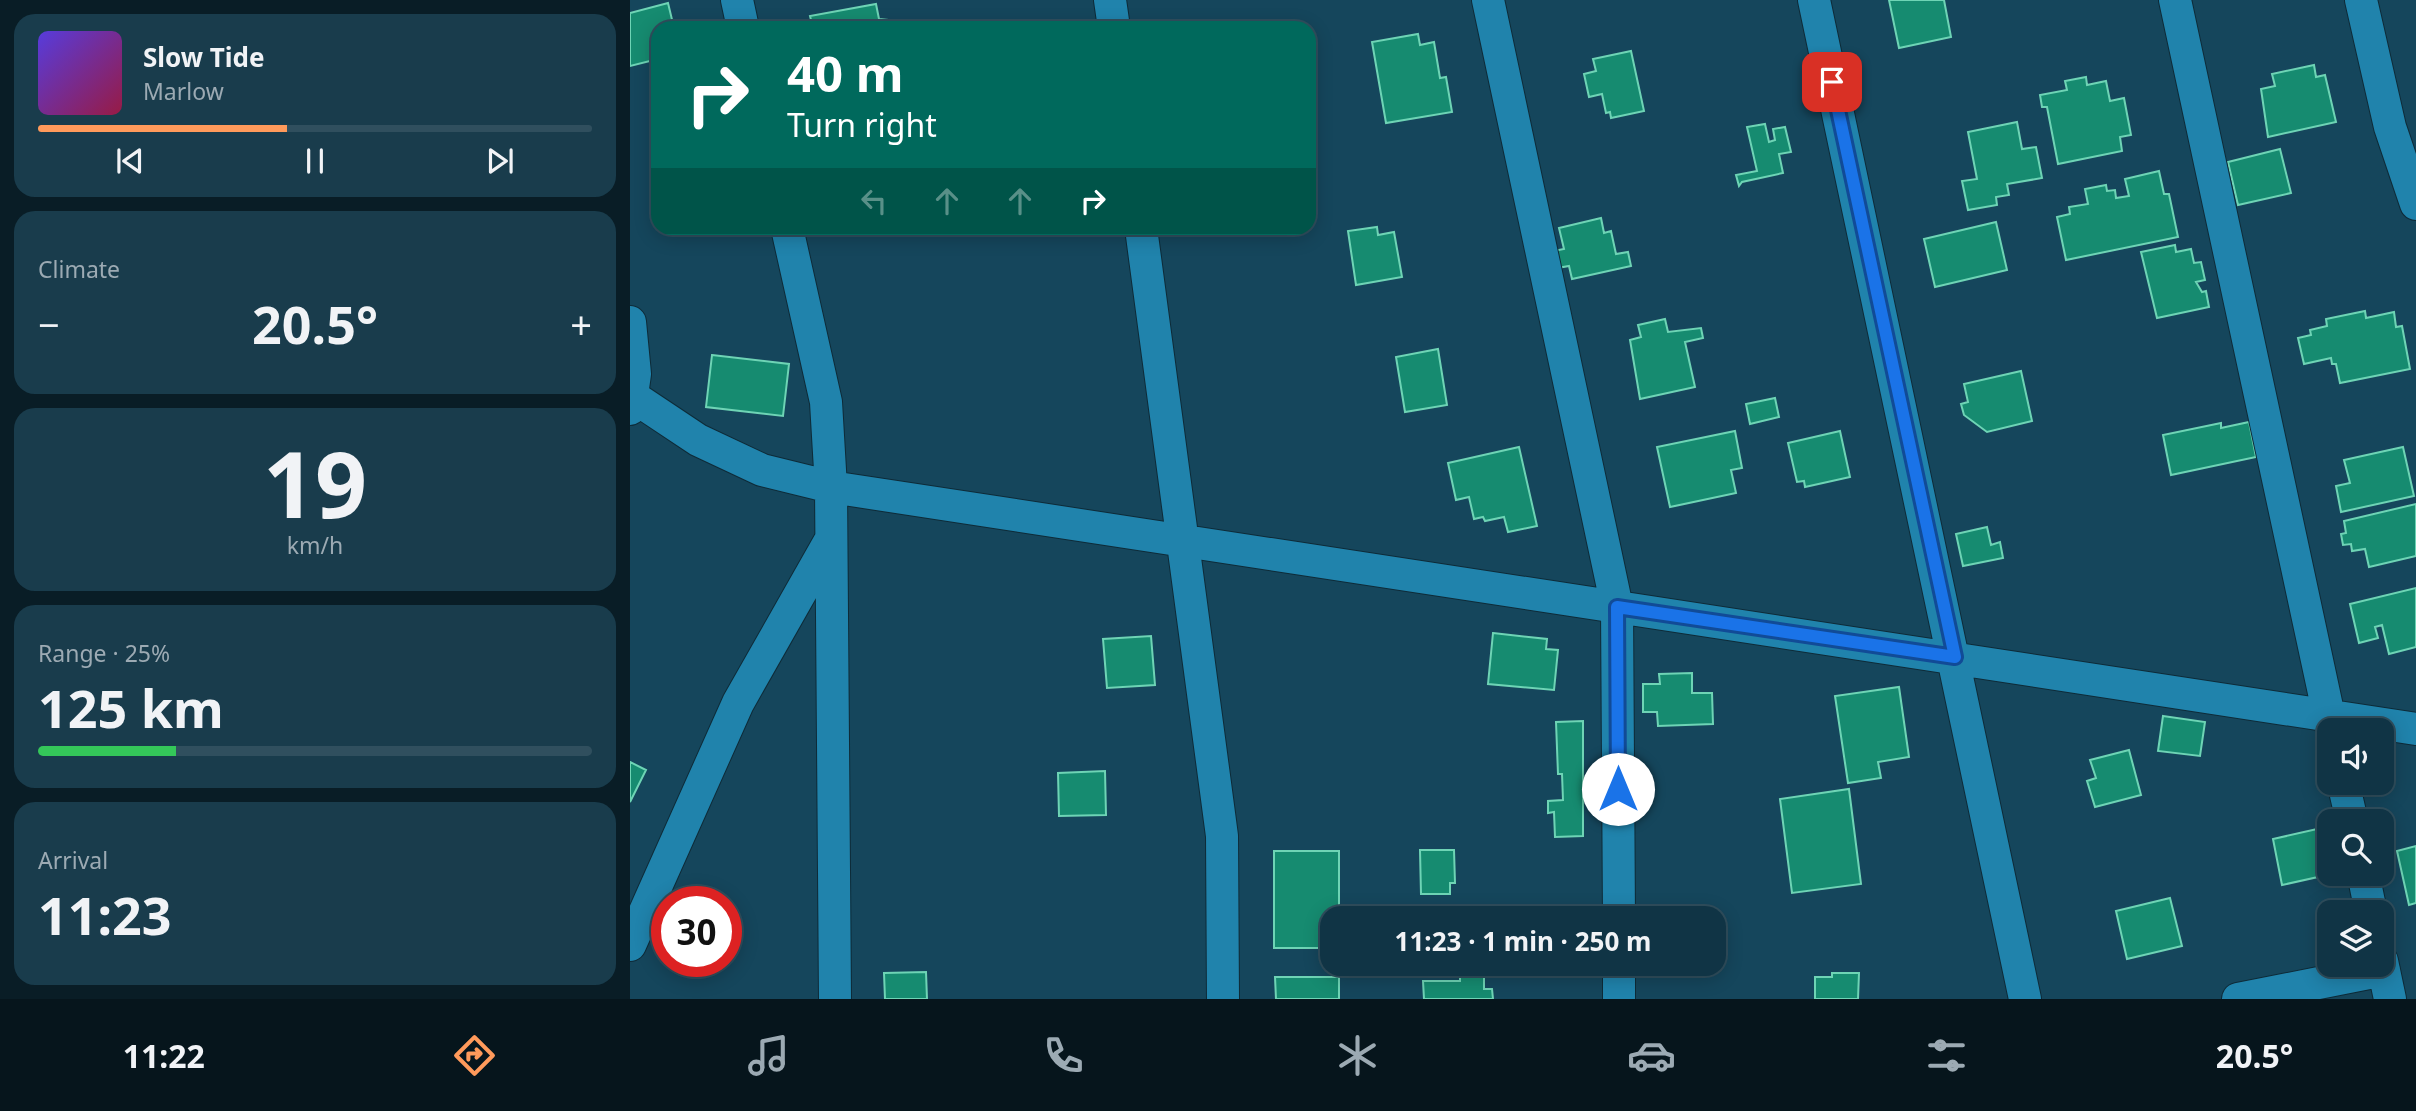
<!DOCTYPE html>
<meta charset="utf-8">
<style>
body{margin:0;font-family:"Noto Sans",sans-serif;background:#193c4c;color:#f1f3f6;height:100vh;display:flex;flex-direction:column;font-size:26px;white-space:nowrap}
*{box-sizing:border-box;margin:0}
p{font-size:23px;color:#9caab3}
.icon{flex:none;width:38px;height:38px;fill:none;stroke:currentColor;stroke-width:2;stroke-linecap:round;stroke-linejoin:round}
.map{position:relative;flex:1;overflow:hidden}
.panel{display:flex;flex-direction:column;gap:14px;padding:14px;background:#091d26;width:630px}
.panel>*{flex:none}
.hud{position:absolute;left:21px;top:21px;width:665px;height:214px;border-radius:21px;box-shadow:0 4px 18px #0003,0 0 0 2px #304f5e;background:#00695c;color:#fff;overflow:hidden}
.fabs{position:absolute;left:1687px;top:718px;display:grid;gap:14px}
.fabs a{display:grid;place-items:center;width:77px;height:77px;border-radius:14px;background:#103445;box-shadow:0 4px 18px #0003,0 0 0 2px #304f5e;font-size:35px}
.speed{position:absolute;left:21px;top:886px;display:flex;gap:14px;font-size:35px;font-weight:700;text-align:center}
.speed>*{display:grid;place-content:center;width:91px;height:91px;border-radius:50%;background:#103445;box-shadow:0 4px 18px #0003,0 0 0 2px #304f5e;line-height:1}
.speed .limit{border:10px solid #d22;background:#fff;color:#111}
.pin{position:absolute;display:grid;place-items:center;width:60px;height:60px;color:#fff;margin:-30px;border-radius:14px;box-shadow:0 4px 10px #0006}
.me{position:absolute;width:77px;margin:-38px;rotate:0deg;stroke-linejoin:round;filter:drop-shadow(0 0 5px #0008)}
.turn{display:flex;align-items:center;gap:24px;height:147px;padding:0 21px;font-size:32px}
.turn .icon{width:91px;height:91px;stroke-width:2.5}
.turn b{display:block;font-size:49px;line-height:60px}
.lanes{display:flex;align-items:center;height:66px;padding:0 21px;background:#0003;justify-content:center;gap:35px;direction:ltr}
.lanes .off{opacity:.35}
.big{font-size:52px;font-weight:700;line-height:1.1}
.panel .widget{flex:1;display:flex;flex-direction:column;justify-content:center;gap:10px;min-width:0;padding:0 24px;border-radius:21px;background:#193c4c}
.panel .dial{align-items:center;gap:0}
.dial b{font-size:91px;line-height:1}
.song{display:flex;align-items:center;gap:21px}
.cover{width:84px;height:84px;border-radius:10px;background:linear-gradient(135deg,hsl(250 70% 55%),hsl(340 70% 35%))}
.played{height:7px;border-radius:4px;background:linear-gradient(90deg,#ff9a5b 45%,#304f5e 45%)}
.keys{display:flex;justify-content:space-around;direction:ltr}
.heat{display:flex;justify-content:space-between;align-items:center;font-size:38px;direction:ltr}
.charge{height:10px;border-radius:5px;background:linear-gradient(90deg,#34c759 25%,#304f5e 0)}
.trip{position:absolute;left:690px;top:906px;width:406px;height:70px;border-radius:21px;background:#103445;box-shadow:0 4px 18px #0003,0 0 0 2px #304f5e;font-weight:700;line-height:70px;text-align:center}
.dock{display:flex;height:112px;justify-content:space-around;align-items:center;background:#06151c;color:#9caab3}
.dock .icon{width:49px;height:49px}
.dock .active{color:#ff9a5b}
.dock b{font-size:32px;color:#f1f3f6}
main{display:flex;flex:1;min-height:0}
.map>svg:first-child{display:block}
.building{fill:#168b70;stroke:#6ed4b5;stroke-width:2}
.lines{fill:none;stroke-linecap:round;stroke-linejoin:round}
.minor-casing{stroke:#0e2b38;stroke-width:34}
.minor{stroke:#2083ac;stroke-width:32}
.route-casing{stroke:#114b97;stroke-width:18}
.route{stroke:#1a73e8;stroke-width:12}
</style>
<main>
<section class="panel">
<div class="widget">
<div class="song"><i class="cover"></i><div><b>Slow Tide</b><p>Marlow</p></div></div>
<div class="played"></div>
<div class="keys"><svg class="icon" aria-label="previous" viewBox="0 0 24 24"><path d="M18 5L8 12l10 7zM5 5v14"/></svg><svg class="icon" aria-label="pause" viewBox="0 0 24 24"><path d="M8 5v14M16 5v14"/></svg><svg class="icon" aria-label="next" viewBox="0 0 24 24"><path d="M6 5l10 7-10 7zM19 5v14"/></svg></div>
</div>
<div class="widget"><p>Climate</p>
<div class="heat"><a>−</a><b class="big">20.5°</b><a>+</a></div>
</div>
<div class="widget dial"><b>19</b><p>km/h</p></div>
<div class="widget"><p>Range · 25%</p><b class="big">125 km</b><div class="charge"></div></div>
<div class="widget"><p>Arrival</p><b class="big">11:23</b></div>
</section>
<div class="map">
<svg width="1786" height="999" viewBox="0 0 1786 999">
<rect width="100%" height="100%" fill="#15465c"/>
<path class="building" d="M1259,0H1314L1321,37L1269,48Z
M38,3L44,28H28V59L0,66V13Z
M246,4L249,19L258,20L260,28H183L180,16Z
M788,34L790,45L804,42L810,78L816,77L822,112L756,123L742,42Z
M1001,51L1014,111L981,118L980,112L976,113L972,94L959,97L954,74L966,71L963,59Z
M1684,65L1686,77L1695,75L1706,122L1638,137L1631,89L1645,86L1642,74Z
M1456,77L1457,85L1476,81L1480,101L1494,98L1501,135L1490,137L1492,151L1428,164L1417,107H1412L1410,95L1437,90L1435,81Z
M1387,122L1392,149L1406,147L1412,178L1377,184L1379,195L1366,197L1367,205L1338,210L1332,181L1347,179L1338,132Z
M1135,124L1139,142L1145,140L1143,129L1155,127L1161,152L1149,154L1153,173L1112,182L1109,186L1106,175L1127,171L1117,127Z
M1650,149L1661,193L1608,205L1598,162Z
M1529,171L1534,194H1539L1548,237L1436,260L1427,217L1440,214L1439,207L1458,204L1455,189L1476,185L1477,191L1485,190L1486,198L1499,196L1495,179Z
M971,218L974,233L981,231L986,254L998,252L1001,266L942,279L939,266L922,269L918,252L934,249L929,228Z
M1366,222L1377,270L1305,287L1294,239Z
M747,227L748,235L764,232L772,277L726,285L718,231Z
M1545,245L1546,252L1561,249L1564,263L1571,262L1575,280L1566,282L1572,292L1576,291L1579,307L1527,318L1511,252Z
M1735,311L1736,318L1764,312L1766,327L1772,326L1780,369L1710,383L1706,364H1702L1701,358L1674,364L1668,338L1681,335L1680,330L1697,326L1696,319Z
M1035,319L1038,332L1071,328L1073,338L1055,342L1065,387L1010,399L1000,340L1011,337L1008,325Z
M808,349L817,405L775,412L766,357Z
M82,355L159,364L153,416L76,407Z
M1391,371L1402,421L1357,432L1334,415L1331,404L1338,402L1334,384Z
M1145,398L1149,417L1120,424L1116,404Z
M1619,422L1626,457L1541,475L1533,435L1591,423V428Z
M1105,431L1112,468L1101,470L1106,493L1040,507L1027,447Z
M1210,431L1220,477L1175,487L1174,481L1167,482L1158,443Z
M889,447L907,526L878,532L874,517L855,521L853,517L844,519L839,497L826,500L818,463Z
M1773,447L1784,496L1711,512L1706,486L1720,483L1714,460Z
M1786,504V556L1739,567L1735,549L1722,551L1721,544L1713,545L1711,534L1716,533L1714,521Z
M1357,527L1361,545L1370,542L1373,558L1333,566L1326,534Z
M1786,588V647L1759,654L1752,625L1745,627L1748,638L1729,643L1720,604Z
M863,633L917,639L916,649L928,650L924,690L858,684Z
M521,636L525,685L477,688L473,639Z
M1062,673V693H1082L1083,724L1028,726L1027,712H1013V684H1030L1029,674Z
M1269,687L1279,757L1248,762L1251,778L1218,783L1205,696Z
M1533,716L1575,722L1570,756L1528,751Z
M953,721V836L925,837L924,812L918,813V801L933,800L932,774H928L926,722Z
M1499,750L1511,795L1465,807L1457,781L1466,778L1460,760Z
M0,762L16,770L0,802Z
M475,771L476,815L429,816L428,773Z
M1219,789L1231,884L1162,893L1150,799Z
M1696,827L1699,873H1706L1652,885L1643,839Z
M1786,846V903L1779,905L1767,851Z
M790,850H824L825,883H820V894H791Z
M644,851H709V914H736V919H702V948H644Z
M1540,898L1552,946L1497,959L1486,911Z
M296,972L297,999H255L254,973Z
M1202,973H1229L1228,999H1185V977H1202Z
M645,977H709V999H646Z
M830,977H854V989H862L863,999H794L793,981H830Z"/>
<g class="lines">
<defs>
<path id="minor" d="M107,0L113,28
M480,0L484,28
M858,0L987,607L989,919
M1184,0L1395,999
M1545,0L1702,730
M1731,0L1760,127L1786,204
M157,228L196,402L201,487L205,999
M511,228L592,836L593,999
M0,322L5,374L0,409
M2,396L68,440L132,470L201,487L1786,729
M1713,782L1722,821
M1733,873L1741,912
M0,945L108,703L201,539
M1752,961L1760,999
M989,964V999
M1608,999L1754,970"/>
</defs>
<use href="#minor" class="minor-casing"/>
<use href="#minor" class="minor"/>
</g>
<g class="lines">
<defs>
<path id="route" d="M988,789L987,607L1325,657L1202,82"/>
</defs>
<use href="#route" class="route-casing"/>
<use href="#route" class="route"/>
</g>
</svg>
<div class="fabs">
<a><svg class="icon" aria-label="sound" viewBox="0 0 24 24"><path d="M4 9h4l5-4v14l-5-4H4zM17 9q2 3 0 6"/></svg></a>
<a><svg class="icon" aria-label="search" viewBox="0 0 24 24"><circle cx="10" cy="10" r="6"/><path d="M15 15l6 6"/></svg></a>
<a><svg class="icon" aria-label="layers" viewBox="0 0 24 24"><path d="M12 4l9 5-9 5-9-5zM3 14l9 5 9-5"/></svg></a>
</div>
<div class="speed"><div class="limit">30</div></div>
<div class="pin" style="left:1202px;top:82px;background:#d93025"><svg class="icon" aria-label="arrive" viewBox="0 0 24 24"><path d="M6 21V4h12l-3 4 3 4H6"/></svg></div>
<svg class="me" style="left:988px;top:789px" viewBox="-20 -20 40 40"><circle r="19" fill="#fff"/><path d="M0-13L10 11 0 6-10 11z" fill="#1a73e8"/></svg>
<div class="trip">11:23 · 1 min · 250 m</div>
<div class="hud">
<div class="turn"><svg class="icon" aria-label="right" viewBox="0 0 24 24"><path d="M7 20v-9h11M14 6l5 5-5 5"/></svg><div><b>40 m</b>Turn right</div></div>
<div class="lanes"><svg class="icon off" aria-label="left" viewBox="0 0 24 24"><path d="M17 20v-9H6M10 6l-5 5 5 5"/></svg><svg class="icon off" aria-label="ahead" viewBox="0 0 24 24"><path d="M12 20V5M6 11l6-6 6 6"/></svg><svg class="icon off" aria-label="ahead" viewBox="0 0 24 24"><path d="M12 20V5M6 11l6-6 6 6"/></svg><svg class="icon" aria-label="right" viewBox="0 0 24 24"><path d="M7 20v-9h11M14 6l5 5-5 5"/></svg></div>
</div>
</div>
</main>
<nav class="dock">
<b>11:22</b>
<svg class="icon active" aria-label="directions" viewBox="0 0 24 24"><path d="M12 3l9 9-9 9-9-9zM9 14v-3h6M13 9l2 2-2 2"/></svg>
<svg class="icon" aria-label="music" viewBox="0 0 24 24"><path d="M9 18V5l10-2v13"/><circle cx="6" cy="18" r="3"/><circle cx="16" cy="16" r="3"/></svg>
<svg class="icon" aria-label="phone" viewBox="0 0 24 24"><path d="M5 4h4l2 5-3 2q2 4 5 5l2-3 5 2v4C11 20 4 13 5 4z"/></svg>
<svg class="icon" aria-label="climate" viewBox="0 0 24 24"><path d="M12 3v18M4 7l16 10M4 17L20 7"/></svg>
<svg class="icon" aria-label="car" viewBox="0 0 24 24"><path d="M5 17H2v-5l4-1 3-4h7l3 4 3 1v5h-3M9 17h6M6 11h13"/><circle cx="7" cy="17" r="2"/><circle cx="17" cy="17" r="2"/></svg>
<svg class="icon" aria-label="filters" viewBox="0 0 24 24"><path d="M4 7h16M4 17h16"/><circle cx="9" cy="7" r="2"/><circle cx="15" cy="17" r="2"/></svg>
<b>20.5°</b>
</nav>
